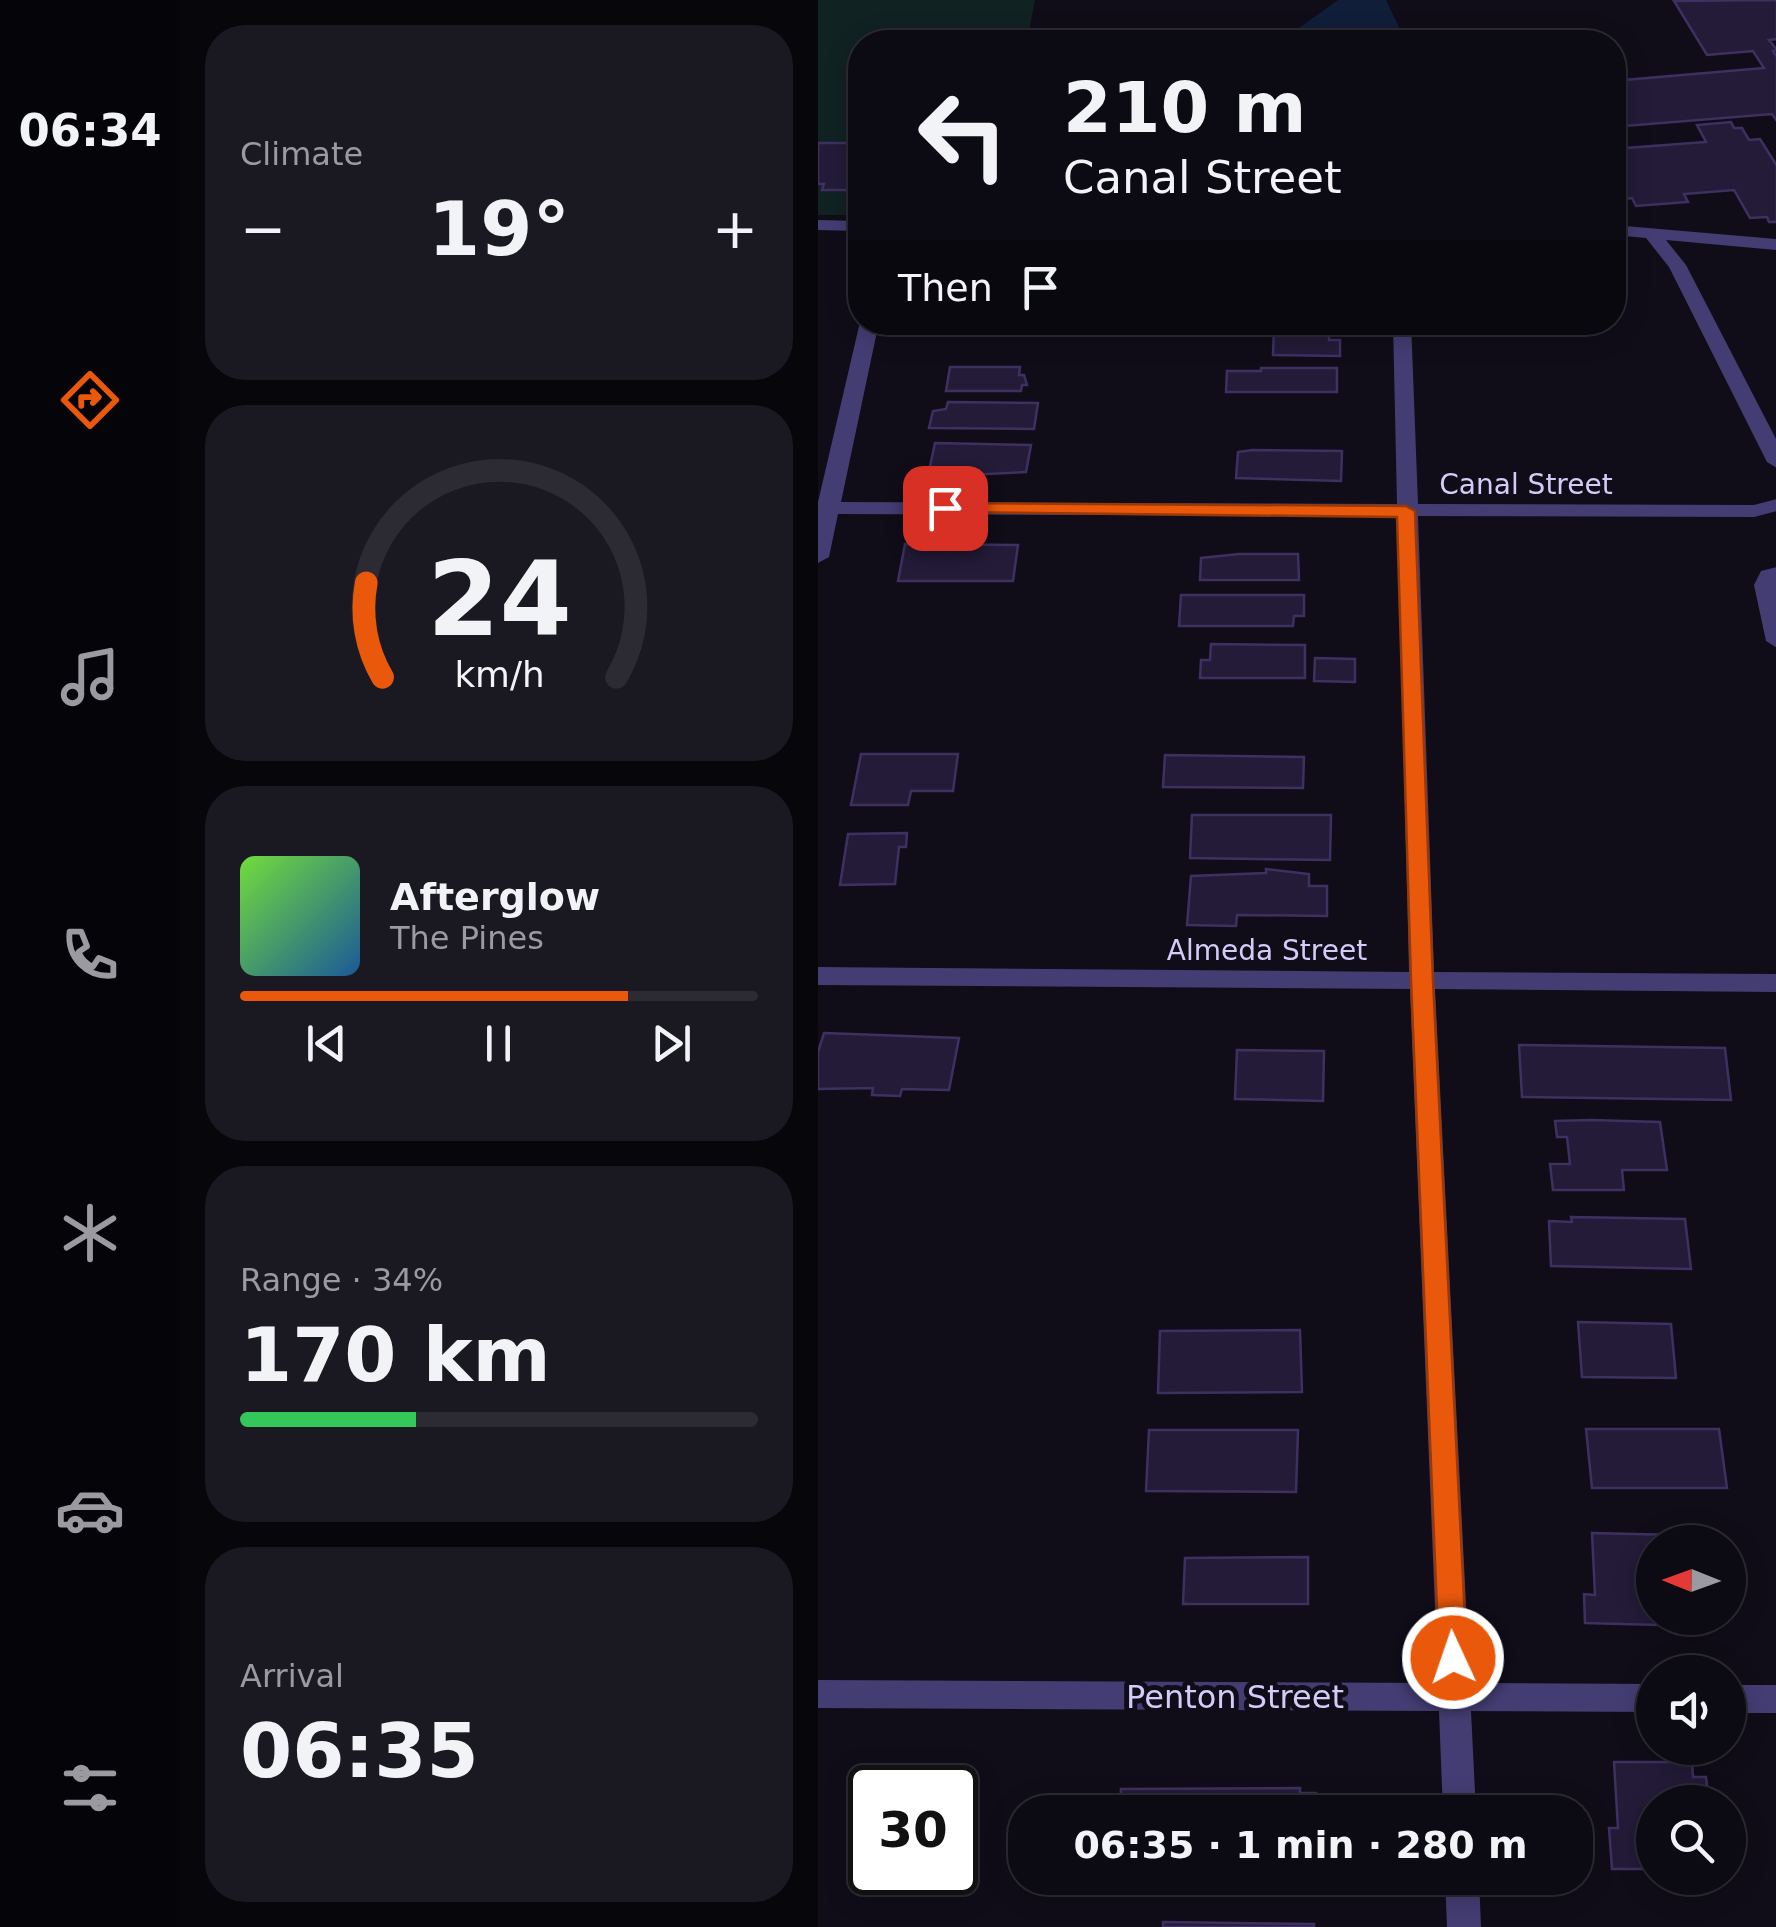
<!DOCTYPE html>
<meta charset="utf-8">
<style>
body{margin:0;font-family:"DejaVu Sans",sans-serif;background:#1a1821;color:#f1f3f6;height:100vh;display:flex;flex-direction:column;font-size:38px;white-space:nowrap}
*{box-sizing:border-box;margin:0}
p{font-size:32px;color:#9a9aa0}
.icon{flex:none;width:55px;height:55px;fill:none;stroke:currentColor;stroke-width:2;stroke-linecap:round;stroke-linejoin:round}
.map{position:relative;flex:1;overflow:hidden}
.drawer{display:flex;flex-direction:column;gap:25px;padding:25px;background:#07060a;width:638px}
.drawer>*{flex:none}
.hud{position:absolute;left:30px;top:30px;width:778px;height:305px;border-radius:40px;box-shadow:0 5px 25px #0003,0 0 0 2px #2c2b33;background:#0c0a13;color:#f1f3f6;overflow:hidden}
.needle{width:65px;rotate:271deg}
.tools{position:absolute;left:818px;top:1525px;display:grid;gap:20px}
.tools a{display:grid;place-items:center;width:110px;height:110px;border-radius:50%;background:#0c0a13;box-shadow:0 5px 25px #0003,0 0 0 2px #2c2b33;font-size:50px}
.speed{position:absolute;left:30px;top:1765px;display:flex;gap:20px;font-size:50px;font-weight:700;text-align:center}
.speed>*{display:grid;place-content:center;width:130px;height:130px;border-radius:50%;background:#0c0a13;box-shadow:0 5px 25px #0003,0 0 0 2px #2c2b33;line-height:1}
.speed .limit{border:5px solid #111;border-radius:15px;background:#fff;color:#111}
.pin{position:absolute;display:grid;place-items:center;width:85px;height:85px;color:#fff;margin:-42px;border-radius:20px;box-shadow:0 5px 15px #0006}
.me{position:absolute;width:110px;margin:-55px;rotate:357deg;stroke-linejoin:round;filter:drop-shadow(0 0 8px #0008)}
.turn{display:flex;align-items:center;gap:35px;height:210px;padding:0 50px;font-size:45px}
.turn .icon{width:130px;height:130px;stroke-width:2.5}
.turn b{display:block;font-size:70px;line-height:85px}
.then{display:flex;align-items:center;height:95px;padding:0 50px;background:#0003;gap:20px;font-size:38px}
.big{font-size:75px;font-weight:700;line-height:1.1}
.drawer .tile{flex:1;display:flex;flex-direction:column;justify-content:center;gap:15px;min-width:0;padding:0 35px;border-radius:40px;background:#1a1821}
.drawer .dial{align-items:center;gap:0}
.dial svg{height:260px;overflow:visible;fill:none;stroke:#2c2b33;stroke-width:7;stroke-linecap:round;text-anchor:middle}
.dial text{fill:#f1f3f6;stroke:none}
.song{display:flex;align-items:center;gap:30px}
.cover{width:120px;height:120px;border-radius:15px;background:linear-gradient(135deg,hsl(100 70% 55%),hsl(210 70% 35%))}
.played{height:10px;border-radius:5px;background:linear-gradient(90deg,#ea580c 75%,#2c2b33 75%)}
.keys{display:flex;justify-content:space-around;direction:ltr}
.heat{display:flex;justify-content:space-between;align-items:center;font-size:55px;direction:ltr}
.charge{height:15px;border-radius:8px;background:linear-gradient(90deg,#34c759 34%,#2c2b33 0)}
.trip{position:absolute;left:190px;top:1795px;width:585px;height:100px;border-radius:40px;background:#0c0a13;box-shadow:0 5px 25px #0003,0 0 0 2px #2c2b33;font-weight:700;line-height:100px;text-align:center}
main{display:flex;flex:1;min-height:0}
.menu{display:flex;flex-direction:column;width:180px;justify-content:space-around;align-items:center;background:#050408;color:#9a9aa0}
.menu .icon{width:70px;height:70px}
.menu .current{color:#ea580c}
.menu b{font-size:45px;color:#f1f3f6}
.map>svg:first-child{display:block}
.green{fill:#112223}
.water{fill:#111e39}
.building{fill:#231b38;stroke:#3e3061;stroke-width:2.5}
.lines{fill:none;stroke-linecap:round;stroke-linejoin:round}
.minor{fill:#443d73;fill-rule:evenodd}
.route{fill:#ea580c;stroke:#983908;stroke-width:2.5}
.labels{text-anchor:middle;dominant-baseline:central;stroke-width:10;stroke-linejoin:round;paint-order:stroke}
.street-label{font-size:28px;fill:#d4ccf8;stroke:#100d19}
.near-street-label{font-size:32px;fill:#d4ccf8;stroke:#100d19}
</style>
<main>
<nav class="menu">
<b>06:34</b>
<svg class="icon current" aria-label="directions" viewBox="0 0 24 24"><path d="M12 3l9 9-9 9-9-9zM9 14v-3h6M13 9l2 2-2 2"/></svg>
<svg class="icon" aria-label="music" viewBox="0 0 24 24"><path d="M9 18V5l10-2v13"/><circle cx="6" cy="18" r="3"/><circle cx="16" cy="16" r="3"/></svg>
<svg class="icon" aria-label="phone" viewBox="0 0 24 24"><path d="M5 4h4l2 5-3 2q2 4 5 5l2-3 5 2v4C11 20 4 13 5 4z"/></svg>
<svg class="icon" aria-label="climate" viewBox="0 0 24 24"><path d="M12 3v18M4 7l16 10M4 17L20 7"/></svg>
<svg class="icon" aria-label="car" viewBox="0 0 24 24"><path d="M5 17H2v-5l4-1 3-4h7l3 4 3 1v5h-3M9 17h6M6 11h13"/><circle cx="7" cy="17" r="2"/><circle cx="17" cy="17" r="2"/></svg>
<svg class="icon" aria-label="filters" viewBox="0 0 24 24"><path d="M4 7h16M4 17h16"/><circle cx="9" cy="7" r="2"/><circle cx="15" cy="17" r="2"/></svg>
</nav>
<section class="drawer">
<div class="tile"><p>Climate</p>
<div class="heat"><a>−</a><b class="big">19°</b><a>+</a></div>
</div>
<div class="tile dial"><svg viewBox="0 0 100 80">
<path d="M14 69A42 42 0 1 1 86 69"/>
<path d="M14 69A42 42 0 0 1 9 40" stroke="#ea580c"/>
<text x="50" y="56" font-size="32" font-weight="700">24</text>
<text x="50" y="72" font-size="11">km/h</text>
</svg></div>
<div class="tile">
<div class="song"><i class="cover"></i><div><b>Afterglow</b><p>The Pines</p></div></div>
<div class="played"></div>
<div class="keys"><svg class="icon" aria-label="previous" viewBox="0 0 24 24"><path d="M18 5L8 12l10 7zM5 5v14"/></svg><svg class="icon" aria-label="pause" viewBox="0 0 24 24"><path d="M8 5v14M16 5v14"/></svg><svg class="icon" aria-label="next" viewBox="0 0 24 24"><path d="M6 5l10 7-10 7zM19 5v14"/></svg></div>
</div>
<div class="tile"><p>Range · 34%</p><b class="big">170 km</b><div class="charge"></div></div>
<div class="tile"><p>Arrival</p><b class="big">06:35</b></div>
</section>
<div class="map">
<svg width="959" height="1927" viewBox="0 0 959 1927">
<rect width="100%" height="100%" fill="#100d19"/>
<path class="green" d="M0,0H217L209,42H42V215H0Z"/>
<path class="water" d="M520,0H568L588,42H444L481,28Z"/>
<path class="building" d="M959,0V39L951,40L959,50L955,51L959,57V121L954,114L795,127V81L946,68L935,51L889,55L856,1Z
M913,122L916,128H924L931,140L942,139L959,166V222H951L949,217L932,218L916,190L866,194L870,202L818,206L814,198L795,200V149L888,142L879,125Z
M0,143H42V190H4L6,184H0Z
M456,326H511V340H522V356L455,355Z
M132,367H202L201,375H206L209,385H204L203,391H128Z
M443,368H519V392H408L409,371H443Z
M130,402L220,403L216,429L111,428L115,411L128,409Z
M117,443L213,445L208,472L149,475V471H111Z
M434,450L524,451L523,481L418,478L420,452Z
M87,544L200,545L195,581H80Z
M421,554H480L481,580H382L383,558Z
M363,595H486V616H476L475,626H361Z
M393,644L487,645V678H382L383,660H392Z
M497,658L537,659V682L496,681Z
M43,754H140L135,791H93L90,805H33Z
M347,755L486,757L485,788L345,787Z
M374,815H513L512,860L372,858Z
M89,833L88,847H81L77,884L22,885L30,834Z
M448,869L491,874V886H509V916L419,915L418,926L369,925L373,876L448,873Z
M6,1033L141,1038L131,1090L84,1089L82,1096L54,1095L55,1088L0,1089V1052Z
M701,1045L907,1048L913,1100L704,1097Z
M419,1050L506,1051L505,1101L417,1099Z
M773,1120L842,1122L849,1170H804L806,1190H735L732,1164H752L749,1137H739L737,1121Z
M753,1217L867,1219L873,1269L733,1266L731,1221L754,1222Z
M760,1322L853,1324L858,1378L764,1377Z
M482,1330L484,1392L340,1393L342,1331Z
M768,1429H901L909,1488H774Z
M331,1430H480L478,1492L328,1491Z
M774,1533L859,1535L860,1542H835V1618H877L878,1626L767,1623L766,1594L777,1595Z
M490,1557V1604H365L367,1558Z
M796,1762H874L875,1777H888L891,1802H835V1869H794L791,1828H800Z
M482,1788V1793H498V1812H302L303,1789Z
M345,1922L496,1924V1927H345Z"/>
<g class="lines">
<path class="minor" d="M0,220L42,221V231L0,230Z
M795,225L959,239V250L848,240L868,265L959,441V468L949,462L851,267L828,238L795,235Z
M42,322H61L23,502L579,504L575,322H593L600,504L936,505L959,499V511L936,517L600,516L616,972L959,974V992L617,989L652,1683L835,1684V1712L653,1711L658,1812H625L621,1711L0,1708V1680L620,1683L592,989L0,985V967L591,972L580,516L20,514L11,557L0,563V502Z
M959,567V648L948,641L936,585L943,571Z
M910,1685H959V1713H910Z
M627,1878H661L663,1927H629Z"/>
</g>
<path class="route" d="M127,503L588,506L597,511L615,981L649,1658L645,1667L635,1671L625,1667L621,1658L593,981L579,517L121,512V505Z"/>
<g class="labels">
<g class="street-label">
<text x="708" y="484">Canal Street</text>
<text x="449" y="950">Almeda Street</text>
</g>
<g class="near-street-label">
<text x="417" y="1697">Penton Street</text>
</g>
</g>
</svg>
<div class="tools">
<a><svg class="needle" viewBox="-14 -14 28 28"><path d="M0-13l5 13h-10z" fill="#e53935"/><path d="M0 13l5-13h-10z" fill="#9a9aa0"/></svg></a>
<a><svg class="icon" aria-label="sound" viewBox="0 0 24 24"><path d="M4 9h4l5-4v14l-5-4H4zM17 9q2 3 0 6"/></svg></a>
<a><svg class="icon" aria-label="search" viewBox="0 0 24 24"><circle cx="10" cy="10" r="6"/><path d="M15 15l6 6"/></svg></a>
</div>
<div class="speed"><div class="limit">30</div></div>
<div class="pin" style="left:127px;top:508px;background:#d93025"><svg class="icon" aria-label="arrive" viewBox="0 0 24 24"><path d="M6 21V4h12l-3 4 3 4H6"/></svg></div>
<svg class="me" style="left:635px;top:1658px" viewBox="-20 -20 40 40"><circle r="17" fill="#ea580c" stroke="#fff" stroke-width="3"/><path d="M0-11L8 9 0 5-8 9z" fill="#fff"/></svg>
<div class="trip">06:35 · 1 min · 280 m</div>
<div class="hud">
<div class="turn"><svg class="icon" aria-label="left" viewBox="0 0 24 24"><path d="M17 20v-9H6M10 6l-5 5 5 5"/></svg><div><b>210 m</b>Canal Street</div></div>
<div class="then">Then<svg class="icon" aria-label="arrive" viewBox="0 0 24 24"><path d="M6 21V4h12l-3 4 3 4H6"/></svg></div>
</div>
</div>
</main>
